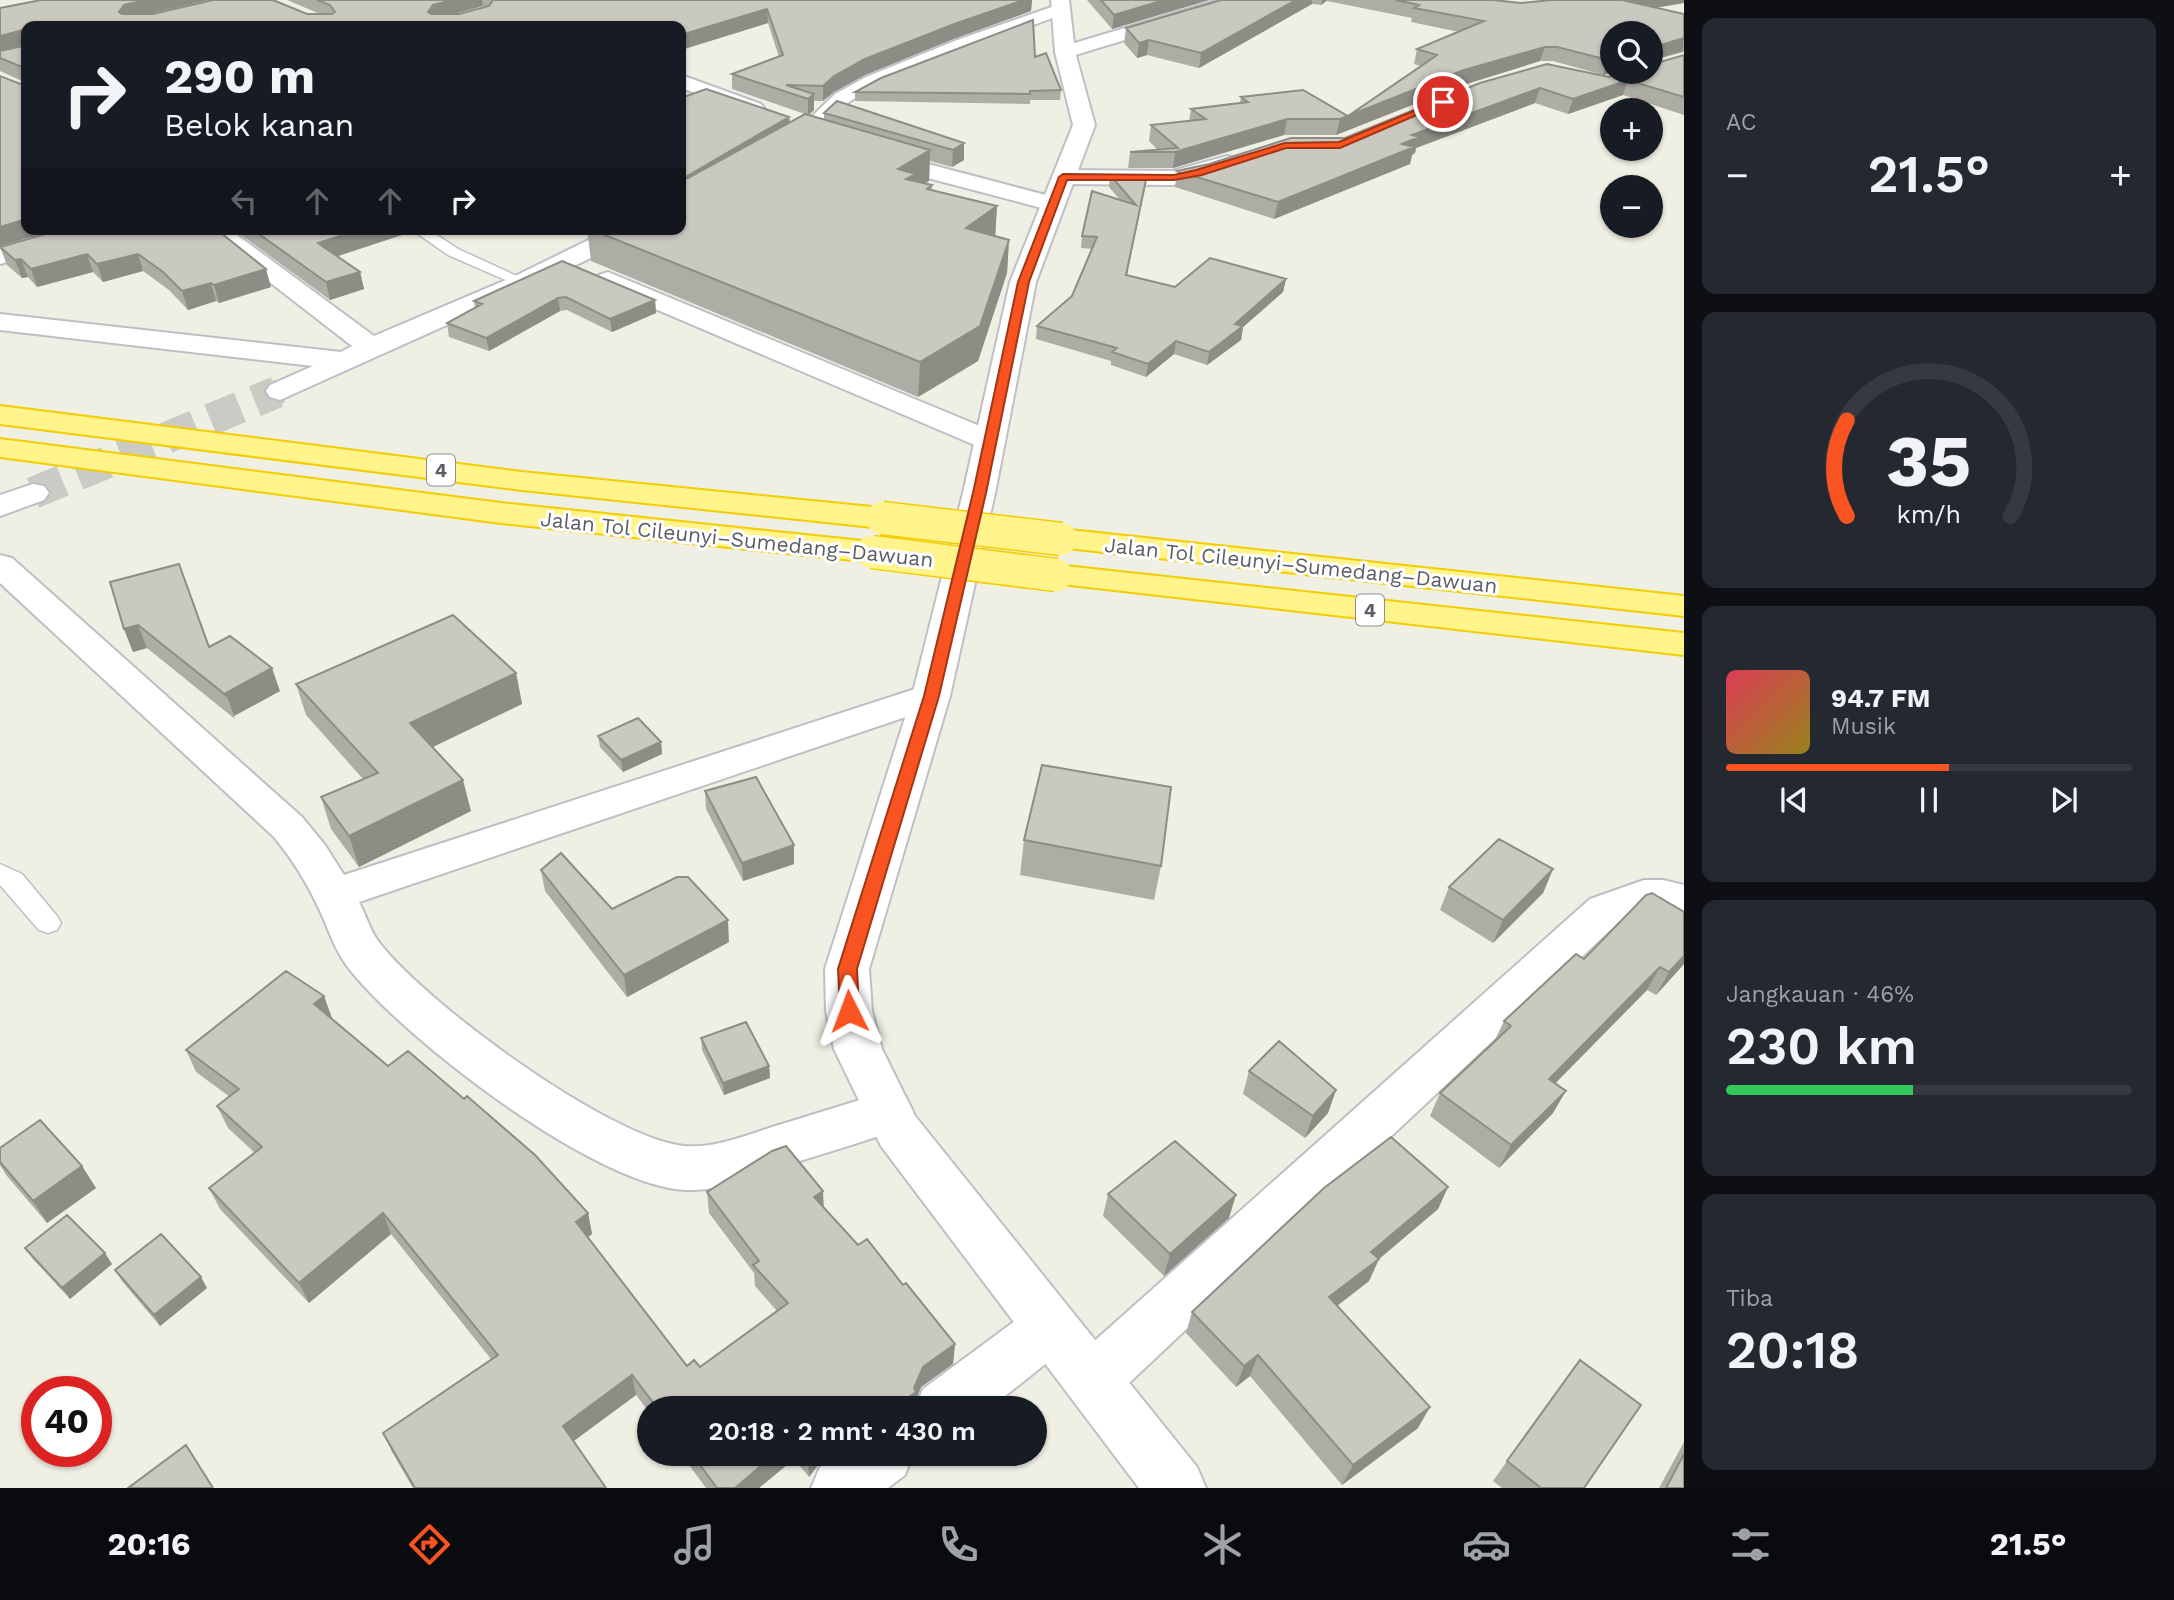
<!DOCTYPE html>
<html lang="id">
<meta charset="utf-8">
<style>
body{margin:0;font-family:"Work Sans",sans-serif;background:#242831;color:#f1f3f6;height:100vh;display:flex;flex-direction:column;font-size:26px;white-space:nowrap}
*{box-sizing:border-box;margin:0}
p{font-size:23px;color:#9ea1a6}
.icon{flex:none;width:38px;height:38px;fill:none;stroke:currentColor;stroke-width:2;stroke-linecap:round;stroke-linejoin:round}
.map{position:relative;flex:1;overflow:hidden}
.details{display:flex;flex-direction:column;gap:18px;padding:18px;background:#0d0f14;width:490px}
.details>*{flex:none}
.guide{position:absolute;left:21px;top:21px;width:665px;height:214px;border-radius:14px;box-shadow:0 2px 5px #0004;background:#171b24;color:#f1f3f6;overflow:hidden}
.fabs{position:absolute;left:1600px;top:21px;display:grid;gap:14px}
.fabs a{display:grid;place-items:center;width:63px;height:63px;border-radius:50%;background:#171b24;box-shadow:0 2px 5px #0004;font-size:35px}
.speed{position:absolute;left:21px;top:1376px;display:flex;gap:14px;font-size:35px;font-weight:700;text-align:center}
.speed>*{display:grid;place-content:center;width:91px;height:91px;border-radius:50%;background:#171b24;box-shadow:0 2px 5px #0004;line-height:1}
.speed .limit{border:10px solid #d22;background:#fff;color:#111}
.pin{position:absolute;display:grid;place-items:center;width:60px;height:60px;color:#fff;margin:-30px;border:4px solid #fff;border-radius:50%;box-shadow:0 2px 7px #0007}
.me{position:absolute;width:77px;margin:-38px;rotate:357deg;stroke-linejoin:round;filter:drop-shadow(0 0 5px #0008)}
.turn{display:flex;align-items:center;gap:24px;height:147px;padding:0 28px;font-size:32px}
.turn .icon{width:91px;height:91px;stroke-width:2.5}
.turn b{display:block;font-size:49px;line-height:60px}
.lanes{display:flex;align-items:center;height:66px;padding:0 28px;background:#0003;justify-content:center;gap:35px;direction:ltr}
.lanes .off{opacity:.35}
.big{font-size:52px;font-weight:600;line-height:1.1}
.details .card{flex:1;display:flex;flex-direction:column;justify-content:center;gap:10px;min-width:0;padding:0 24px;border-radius:14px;background:#242831}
.details .dial{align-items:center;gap:0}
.dial svg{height:182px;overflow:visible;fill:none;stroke:#363941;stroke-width:7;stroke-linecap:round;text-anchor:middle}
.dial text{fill:#f1f3f6;stroke:none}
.song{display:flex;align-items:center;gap:21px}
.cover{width:84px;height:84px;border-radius:10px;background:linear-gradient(135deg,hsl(350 70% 55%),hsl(50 70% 35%))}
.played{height:7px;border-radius:4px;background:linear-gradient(90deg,#f85321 55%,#363941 55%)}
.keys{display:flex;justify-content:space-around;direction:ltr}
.heat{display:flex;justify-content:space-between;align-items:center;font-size:38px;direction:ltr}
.charge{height:10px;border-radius:5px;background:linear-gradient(90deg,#34c759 46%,#363941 0)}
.trip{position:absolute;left:637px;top:1396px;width:410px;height:70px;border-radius:35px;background:#171b24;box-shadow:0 2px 5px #0004;font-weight:600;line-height:70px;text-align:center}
.dock{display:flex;height:112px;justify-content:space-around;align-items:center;background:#090b0e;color:#9ea1a6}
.dock .icon{width:49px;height:49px}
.dock .on{color:#f85321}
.dock b{font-size:32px;color:#f1f3f6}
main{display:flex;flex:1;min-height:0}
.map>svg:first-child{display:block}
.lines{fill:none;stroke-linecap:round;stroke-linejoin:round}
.street-tunnel-far1{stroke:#cacbc4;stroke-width:25;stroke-dasharray:25 13;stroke-linecap:butt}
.street-tunnel{stroke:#cacbc4;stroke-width:32;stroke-dasharray:32 16;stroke-linecap:butt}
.lane-casing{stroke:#bdbfc6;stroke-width:3}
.street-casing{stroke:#bdbfc6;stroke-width:4}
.secondary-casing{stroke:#bec0c8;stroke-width:4}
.highway-casing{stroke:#f3cd00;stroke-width:4}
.lane{fill:#fff;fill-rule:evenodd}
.street{fill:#fff;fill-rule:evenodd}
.secondary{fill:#fff;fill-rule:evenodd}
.highway{fill:#fff48b;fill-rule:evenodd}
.highway-bridge-casing{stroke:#f3cd00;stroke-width:35;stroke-linecap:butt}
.highway-bridge{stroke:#fff48b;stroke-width:32}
.wall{fill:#aeada5;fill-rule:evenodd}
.shaded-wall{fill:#8d8d86}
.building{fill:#cac9c0;stroke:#8d8d86;stroke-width:2}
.route{fill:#f85321;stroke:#a13615;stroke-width:2}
.labels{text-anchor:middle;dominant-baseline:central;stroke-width:6;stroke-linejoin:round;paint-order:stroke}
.shield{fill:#fff;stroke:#8c8e93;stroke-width:2}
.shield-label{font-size:19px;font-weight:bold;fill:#5b5e65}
.street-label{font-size:21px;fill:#5b5e65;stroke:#fff}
</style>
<main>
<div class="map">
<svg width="1684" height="1488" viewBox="0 0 1684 1488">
<rect width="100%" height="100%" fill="#efefe3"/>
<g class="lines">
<path class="street-tunnel-far1" d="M273,394L280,391"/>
<path class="street-tunnel" d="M33,493L277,392"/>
<defs>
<path id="lane" d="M411,229H428L458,249L530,282L527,285H517L448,255Z
M0,864L22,874L57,916L61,923L57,930L48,933L39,930L0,885Z"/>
<path id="street" d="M1218,0H1246L1243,4L1072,56L1065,58L1055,52L1058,48Z
M1060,4L1066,5L1069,9L1066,13C1018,31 969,48 922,68C898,78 870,87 849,102C829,117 800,159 771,152L768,147L806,122L835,94L866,77L957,40Z
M681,75L761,104L764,108L761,112L754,114L681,88Z
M879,151L1061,199L1065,204L1061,209L1053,211L871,163L868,158L871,153Z
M1227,156L1235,158L1238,163L1235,168L1173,185L1063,184L1055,182L1052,177L1055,172L1063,170L1172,171Z
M68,229H107L104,234L0,264V249Z
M201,229H229L374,336L513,277L611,229H643L640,234L531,287L280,400L270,397L266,391L270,385L313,366L0,330V314L341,352L352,346Z
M608,272L999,434L1003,440L999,446L988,449L977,446L599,285L595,280L599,275Z
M33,484L44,486L49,493L44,500L0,516V495Z
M0,555L12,558L302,817L325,845L344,875L918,688L931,684L944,688L950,696L944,704L359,902C366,915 370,930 378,941C424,1002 608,1138 684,1146C716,1149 751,1133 782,1124C818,1113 853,1102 889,1091L906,1097L913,1112L906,1127C868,1140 829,1152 790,1164C757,1175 722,1191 687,1190C597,1188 401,1037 347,966C335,950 329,931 321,913C309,886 293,860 274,837L0,583Z
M1644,880H1663L1684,885V917C1660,910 1643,910 1620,921L1112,1399L1092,1408L1072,1399L1064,1380L1072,1361L1590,899Z
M1050,1301L1069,1309L1077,1327L1069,1345L989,1409H915L923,1389L1031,1309Z
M836,1454H913L905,1475L888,1488H811L820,1467Z"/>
<path id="secondary" d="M1051,0H1069L1075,52L1095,125L1036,282L995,493L950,696L869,969L872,1011L882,1049L915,1116L1197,1467L1206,1488H1139L881,1146L834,1049L826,1011L825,969L912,696L963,493L1010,282L1073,125L1055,52Z"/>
<path id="highway" d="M0,406L522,472L882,508L893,511L898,518L893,525L882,528L522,490L0,424Z
M0,439L501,503L872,542L884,545L889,552L884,559L872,562L501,523L0,457Z
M1061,529L1684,596V616L1049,546L1045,539L1049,532Z
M1056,565L1684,633V655L1044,582L1039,575L1044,568Z"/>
</defs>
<use href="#lane" class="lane-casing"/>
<use href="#street" class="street-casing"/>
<use href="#secondary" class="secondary-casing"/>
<use href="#highway" class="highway-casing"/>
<use href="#lane" class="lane"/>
<use href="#street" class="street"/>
<use href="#secondary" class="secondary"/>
<use href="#highway" class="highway"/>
<defs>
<path id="highway-bridge" d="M882,518L1061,539
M872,552L1056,575"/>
</defs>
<use href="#highway-bridge" class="highway-bridge-casing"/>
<use href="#highway-bridge" class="highway-bridge"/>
</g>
<path class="wall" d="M287,0H1032L1031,11L956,38L865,75L834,92L823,101H814V110L809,115L824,119V113L964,143V160L952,167L930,161L929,181L925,183L932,185V190L997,206L995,236L1009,240L1007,273L978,361L918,397L591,261L587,229H681L789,117L790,122L805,114L732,89V74L779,57L768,23L681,50V26H26V229H58L0,246V76L23,85L22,81L0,71V8L150,14H320ZM483,6L485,7L459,14H455Z
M1087,0H1209L1112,29Z
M1221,0H1493L1521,3L1684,0V3L1655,8L1684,14V52L1650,61V33L1612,72L1603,75L1553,61H1540L1460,86L1336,135H1284L1173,168H1128L1130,152L1158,150L1149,141L1151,125L1189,121L1191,109L1240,103L1241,97L1348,116L1421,66L1414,64L1417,49L1459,32L1411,22L1412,18L1327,1L1321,5L1312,4L1199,68L1147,55L1137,58L1124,43L1126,28Z
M1684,55V115L1623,95L1568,114L1535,103L1416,148L1415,153L1412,155L1410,164L1274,219L1175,187L1177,171L1345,138L1480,83L1609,77Z
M1035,57L1061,90L1060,100H1030V104L855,101V92Z
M1110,175L1145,187L1127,275L1175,287L1286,279L1283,292L1243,327L1241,340L1207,365L1174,354L1146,377L1111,365V361L1036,339L1037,326L1072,296L1092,249L1081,248L1082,236L1120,200L1109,187Z
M63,229L271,287L219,303L216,301L188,310L169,290L143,271L103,282L93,272L37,287L28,277L22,278L7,265L0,247Z
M233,229H410L411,232L337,256L360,272L364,289L330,300Z
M562,261L655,300L656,313L612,332L567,310L560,311L489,351L449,337L447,323L475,308L474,301Z
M110,582L209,647L280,691L234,716L235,719L147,648L133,652L124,629Z
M516,673L522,704L433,747L471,811L359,867L331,829L321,797L363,779L306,715L296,684Z
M598,736L661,742L662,754L623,772L600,747Z
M705,791L794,864L743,881L706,809Z
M1024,840L1161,866L1154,900L1020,875Z
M1553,869L1543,893L1493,943L1440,910L1449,887Z
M541,870L612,909L729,942L627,997L545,891Z
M1684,912V964L1656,995L1647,990L1555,1083L1553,1113L1499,1168L1430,1116L1440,1093L1494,1042L1504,1021L1584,959Z
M324,996L331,1018L388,1066L588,1213L592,1234L588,1237L687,1366L700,1367L777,1311L755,1286L754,1273L709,1213L707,1192L824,1208L858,1245L903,1285L955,1344L953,1364L921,1387L915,1403L914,1409H649V1412L636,1395L574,1441L606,1488H413L392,1452L383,1433L491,1359L391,1234L309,1303L220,1209L209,1188L255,1153L228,1128L217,1106L230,1097L196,1072L186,1050Z
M701,1038L769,1066L770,1078L724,1095L702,1050Z
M1249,1071L1336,1090L1328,1113L1305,1138L1243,1094Z
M0,1148L82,1166L96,1188L47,1223L7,1176L0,1165Z
M1448,1187L1438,1209L1379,1259L1369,1281L1337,1306L1418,1428L1342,1485L1250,1376L1236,1387L1186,1333L1192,1312Z
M1108,1194L1229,1218L1164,1276L1103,1216Z
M25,1248L112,1264L70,1299L33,1259Z
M115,1270L207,1288L160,1326L122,1281Z
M1684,1442V1488H1659Z
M681,1454H832L818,1465L809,1477L794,1459L759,1488H706Z
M1507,1461L1584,1488H1502L1493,1481Z"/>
<path class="shaded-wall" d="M146,0H209L128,19L119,12L124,5Z
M453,0H482L483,6L435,19L428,12L433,5Z
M1024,0H1032L1031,11L956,38L865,75L834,92L823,101V86L834,76L865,59L957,23Z
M1164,0H1209L1112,29L1114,15Z
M1296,0H1312V4L1199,68L1201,53Z
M1322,0H1327L1321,5Z
M1621,0H1684V3L1617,14Z
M767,9L768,23L681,50V35Z
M23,30L26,45L0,52V36Z
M1684,38L1683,51L1650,61L1654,47Z
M1149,40L1147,55L1137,58L1139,43Z
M1545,47L1540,61L1460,86L1336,135L1340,119L1464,70Z
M1612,59V72H1616L1603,75L1608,60Z
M1628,80L1623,95L1568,114L1573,99Z
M1540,88L1535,103L1416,148L1415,153L1412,155L1410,164L1274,219L1278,202L1412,135Z
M814,94V110L808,115V99Z
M789,117L790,128L683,190L682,179Z
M1287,119L1284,135L1173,168L1175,152Z
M964,143V160L952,167L953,150Z
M930,150L929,181L915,190L898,169Z
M1147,175L1145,187L1124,288L1126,275Z
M997,206L995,239L966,228Z
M26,219V229H58L0,246V227Z
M362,229H410L411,232L323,261L318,243Z
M1009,240L1007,273L978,361L918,397L920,362Z
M87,254L93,272L37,287L31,269Z
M138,254L143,271L103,282L97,264Z
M21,259L28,277L22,278L15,260Z
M266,269L271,287L219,303L214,285Z
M360,272L364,289L330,300L326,282Z
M1286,279L1283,292L1243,327L1241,340L1207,365L1209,352L1235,324Z
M211,283L216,301L188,310L182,291Z
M558,298L560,311L489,351L486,338Z
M655,300L656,313L612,332L610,319Z
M1176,341L1174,354L1146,377L1148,364Z
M138,625L147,648L133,652L124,629Z
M272,668L280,691L234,716L226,693Z
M516,673L522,704L418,754L410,723Z
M661,742L662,754L623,772L621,760Z
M463,780L471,811L359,867L349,836Z
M794,845V864L743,881L742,863Z
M1553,869L1543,893L1493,943L1503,920Z
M728,920L729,942L627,997L624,975Z
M1684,956V964L1656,995L1669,972Z
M1660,967L1647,990L1537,1102L1549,1079Z
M324,996L332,1018L322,1026L314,1004Z
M769,1066L770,1078L724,1095L723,1083Z
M1336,1090L1328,1113L1305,1138L1313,1116Z
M1566,1091L1553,1113L1499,1168L1511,1145Z
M82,1166L96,1188L47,1223L33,1201Z
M1448,1187L1438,1209L1379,1259L1369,1281L1320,1319L1329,1297L1371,1252Z
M823,1191L824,1212L814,1197Z
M1236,1195L1229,1218L1164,1276L1170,1254Z
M383,1213L391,1234L309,1303L299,1283Z
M588,1213L592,1234L581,1242L576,1222Z
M105,1253L112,1264L70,1299L62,1288Z
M201,1277L207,1288L160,1326L154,1315Z
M955,1344L953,1364L921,1387L915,1403L914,1409H892L914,1388L923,1367Z
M1258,1355L1250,1376L1236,1387L1244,1366Z
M632,1375L636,1395L568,1445L563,1426Z
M871,1403V1409H864Z
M1430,1407L1418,1428L1342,1485L1353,1465Z
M775,1454H793L794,1459L759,1488H735Z
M811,1454H832L818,1465L809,1477L808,1458Z"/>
<path class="building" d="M41,0H146L124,5L119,12L122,14H153L213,0H273L307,14H332L335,12L330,5L317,0H453L433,5L428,12L431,14H459L489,6L493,0H1024L957,23L865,59L834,76L823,86L786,85L814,94L808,99L732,74L783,55L767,9L681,35V26H26V219L0,227V76L23,85L22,67L0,58V51L23,46V30L0,36V8Z
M1101,0H1164L1114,15Z
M1221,0H1296L1201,53L1149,40L1139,43L1126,28Z
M1395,0H1493L1521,3L1551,0H1622L1684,14V38L1654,47L1652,54H1650V33H1612V59L1608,60L1557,47H1545L1464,70L1340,119H1287L1175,152H1130L1178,148L1151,125L1206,119L1191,109L1248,102L1241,97L1303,90L1348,116L1437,55L1417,49L1484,21L1414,8L1419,5Z
M1033,20L1035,57L1046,53L1061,90L1030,91V94L855,92L881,78Z
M1684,55V97L1628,80L1573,99L1540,88L1412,135L1419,137L1402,144L1414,147L1278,202L1177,171L1209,164L1291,138H1345L1480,83L1547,64L1609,77L1627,72H1650V65Z
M706,89L789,117L682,179L681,178V98Z
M837,101L964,143L953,150L824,113Z
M805,114L930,150L898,169L915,174L906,179L932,185L927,189L997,206L966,228L1009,240L980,326L920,362L590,229H681V179L688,178Z
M1110,175H1147L1126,275L1175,287L1210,258L1286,279L1235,324L1243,326L1209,352L1176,341L1148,364L1112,352L1117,348L1037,326L1072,296L1097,237L1082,236L1092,191L1136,205Z
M63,229H216L266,269L214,285L211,283L182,291L163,272L138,254L97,264L87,254L31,269L21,259L15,260L0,247Z
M252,229H362L318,243L360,272L326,282Z
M562,261L655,300L610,319L566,297L558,298L486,338L447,323L482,304L474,301Z
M179,564L209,647L230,636L272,668L226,693L227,696L138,625L124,629L110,582Z
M453,615L516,673L410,723L463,780L349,836L321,797L378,773L296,684Z
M638,718L661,742L621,760L598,736Z
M1042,765L1171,787L1161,866L1024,840Z
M756,777L794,845L742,863L705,791Z
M1499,839L1553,869L1503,920L1449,887Z
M561,853L612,909L677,877H688L728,920L624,975L541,870Z
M1652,893L1684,912V956L1669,972L1660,967L1549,1079L1566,1091L1511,1145L1440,1093L1511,1026L1504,1021L1576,954L1584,959L1646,895Z
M286,971L324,996L314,1004L388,1066L408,1051L464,1099L467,1096L535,1155L588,1213L576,1222L687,1366L694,1360L700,1367L788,1303L753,1265L759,1261L707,1192L772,1151L786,1146L823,1191L814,1197L858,1245L867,1239L903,1285L906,1283L955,1344L923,1367L914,1388L916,1392L892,1409H876L871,1403L864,1409H658L632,1375L563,1426L606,1488H415L383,1433L498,1355L383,1213L299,1283L209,1188L262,1147L217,1106L239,1089L186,1050Z
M746,1022L769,1066L723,1083L701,1038Z
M1279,1041L1336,1090L1313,1116L1249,1071Z
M40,1120L82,1166L33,1201L0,1162V1148Z
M1391,1137L1448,1187L1371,1252L1379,1259L1329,1297L1430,1407L1353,1465L1258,1355L1244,1366L1192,1312L1324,1188Z
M1175,1141L1236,1195L1170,1254L1108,1194Z
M67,1215L105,1253L62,1288L25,1248Z
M161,1234L201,1277L154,1315L115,1270Z
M1580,1360L1641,1405L1584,1488H1541L1507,1461Z
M186,1445L213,1488H128Z
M692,1454H775L735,1488H717Z
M1684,1454V1488H1666Z"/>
<path class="route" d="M1440,100L1447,102L1340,148H1286L1202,175L1174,180H1067L1029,282L986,493L939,696L857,969L859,1011L856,1016L849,1019L843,1016L840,1011L838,969L924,696L973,493L1018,282L1059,177L1063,174L1174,175L1196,170L1285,143L1339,142Z"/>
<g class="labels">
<g class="shield">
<rect x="427" y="454.5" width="28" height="31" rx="5"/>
<rect x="1356" y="594.5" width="28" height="31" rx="5"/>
</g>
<g class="shield-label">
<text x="441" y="470">4</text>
<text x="1370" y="610">4</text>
</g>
<g class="street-label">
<text transform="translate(737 539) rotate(6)">Jalan Tol Cileunyi–Sumedang–Dawuan</text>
<text transform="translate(1301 565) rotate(6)">Jalan Tol Cileunyi–Sumedang–Dawuan</text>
</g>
</g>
</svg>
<div class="fabs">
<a><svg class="icon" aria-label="search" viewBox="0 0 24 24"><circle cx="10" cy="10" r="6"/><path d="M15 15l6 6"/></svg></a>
<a>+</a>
<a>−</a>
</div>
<div class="speed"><div class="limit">40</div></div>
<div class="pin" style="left:1443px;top:102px;background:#d93025"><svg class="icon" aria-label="arrive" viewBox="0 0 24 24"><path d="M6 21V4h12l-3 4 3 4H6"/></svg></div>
<svg class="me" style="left:849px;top:1011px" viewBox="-20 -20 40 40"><path d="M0-17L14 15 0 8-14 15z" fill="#f85321" stroke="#fff" stroke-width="4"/></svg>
<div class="trip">20:18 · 2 mnt · 430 m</div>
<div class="guide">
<div class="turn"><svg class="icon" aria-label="right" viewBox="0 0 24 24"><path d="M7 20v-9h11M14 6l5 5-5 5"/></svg><div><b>290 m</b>Belok kanan</div></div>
<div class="lanes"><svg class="icon off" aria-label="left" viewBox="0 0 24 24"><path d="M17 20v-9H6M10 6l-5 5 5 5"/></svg><svg class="icon off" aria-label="ahead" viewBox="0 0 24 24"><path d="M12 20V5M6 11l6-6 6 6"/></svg><svg class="icon off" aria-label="ahead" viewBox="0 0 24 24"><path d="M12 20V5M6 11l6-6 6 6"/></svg><svg class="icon" aria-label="right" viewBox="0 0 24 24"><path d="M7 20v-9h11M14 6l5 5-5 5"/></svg></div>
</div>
</div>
<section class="details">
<div class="card"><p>AC</p>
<div class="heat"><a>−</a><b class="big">21.5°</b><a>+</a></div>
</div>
<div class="card dial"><svg viewBox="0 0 100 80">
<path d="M14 69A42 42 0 1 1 86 69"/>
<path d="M14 69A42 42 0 0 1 14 27" stroke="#f85321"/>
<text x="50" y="56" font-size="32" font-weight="700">35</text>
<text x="50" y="72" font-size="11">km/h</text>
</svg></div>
<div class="card">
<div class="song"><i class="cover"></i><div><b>94.7 FM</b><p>Musik</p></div></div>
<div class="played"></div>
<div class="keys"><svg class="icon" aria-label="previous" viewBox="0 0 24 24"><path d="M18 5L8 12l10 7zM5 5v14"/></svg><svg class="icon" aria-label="pause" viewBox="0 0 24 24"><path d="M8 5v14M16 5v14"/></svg><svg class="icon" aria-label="next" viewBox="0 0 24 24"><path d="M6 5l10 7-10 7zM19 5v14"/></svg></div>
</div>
<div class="card"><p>Jangkauan · 46%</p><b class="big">230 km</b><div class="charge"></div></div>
<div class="card"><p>Tiba</p><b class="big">20:18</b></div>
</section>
</main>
<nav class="dock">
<b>20:16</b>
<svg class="icon on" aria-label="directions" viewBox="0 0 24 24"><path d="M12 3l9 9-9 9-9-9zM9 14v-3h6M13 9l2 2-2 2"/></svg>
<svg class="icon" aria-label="music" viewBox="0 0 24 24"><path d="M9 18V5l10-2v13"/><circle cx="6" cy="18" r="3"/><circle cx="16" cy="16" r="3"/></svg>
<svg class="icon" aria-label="phone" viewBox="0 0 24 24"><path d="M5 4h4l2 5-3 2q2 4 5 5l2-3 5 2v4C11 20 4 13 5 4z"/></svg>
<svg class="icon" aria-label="climate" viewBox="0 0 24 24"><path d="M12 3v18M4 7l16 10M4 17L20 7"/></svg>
<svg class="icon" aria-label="car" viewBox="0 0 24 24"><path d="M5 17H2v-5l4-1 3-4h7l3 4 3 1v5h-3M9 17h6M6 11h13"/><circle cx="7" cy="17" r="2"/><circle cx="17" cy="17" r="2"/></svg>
<svg class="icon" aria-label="filters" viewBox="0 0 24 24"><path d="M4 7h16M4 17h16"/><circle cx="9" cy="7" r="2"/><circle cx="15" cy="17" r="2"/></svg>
<b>21.5°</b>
</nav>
